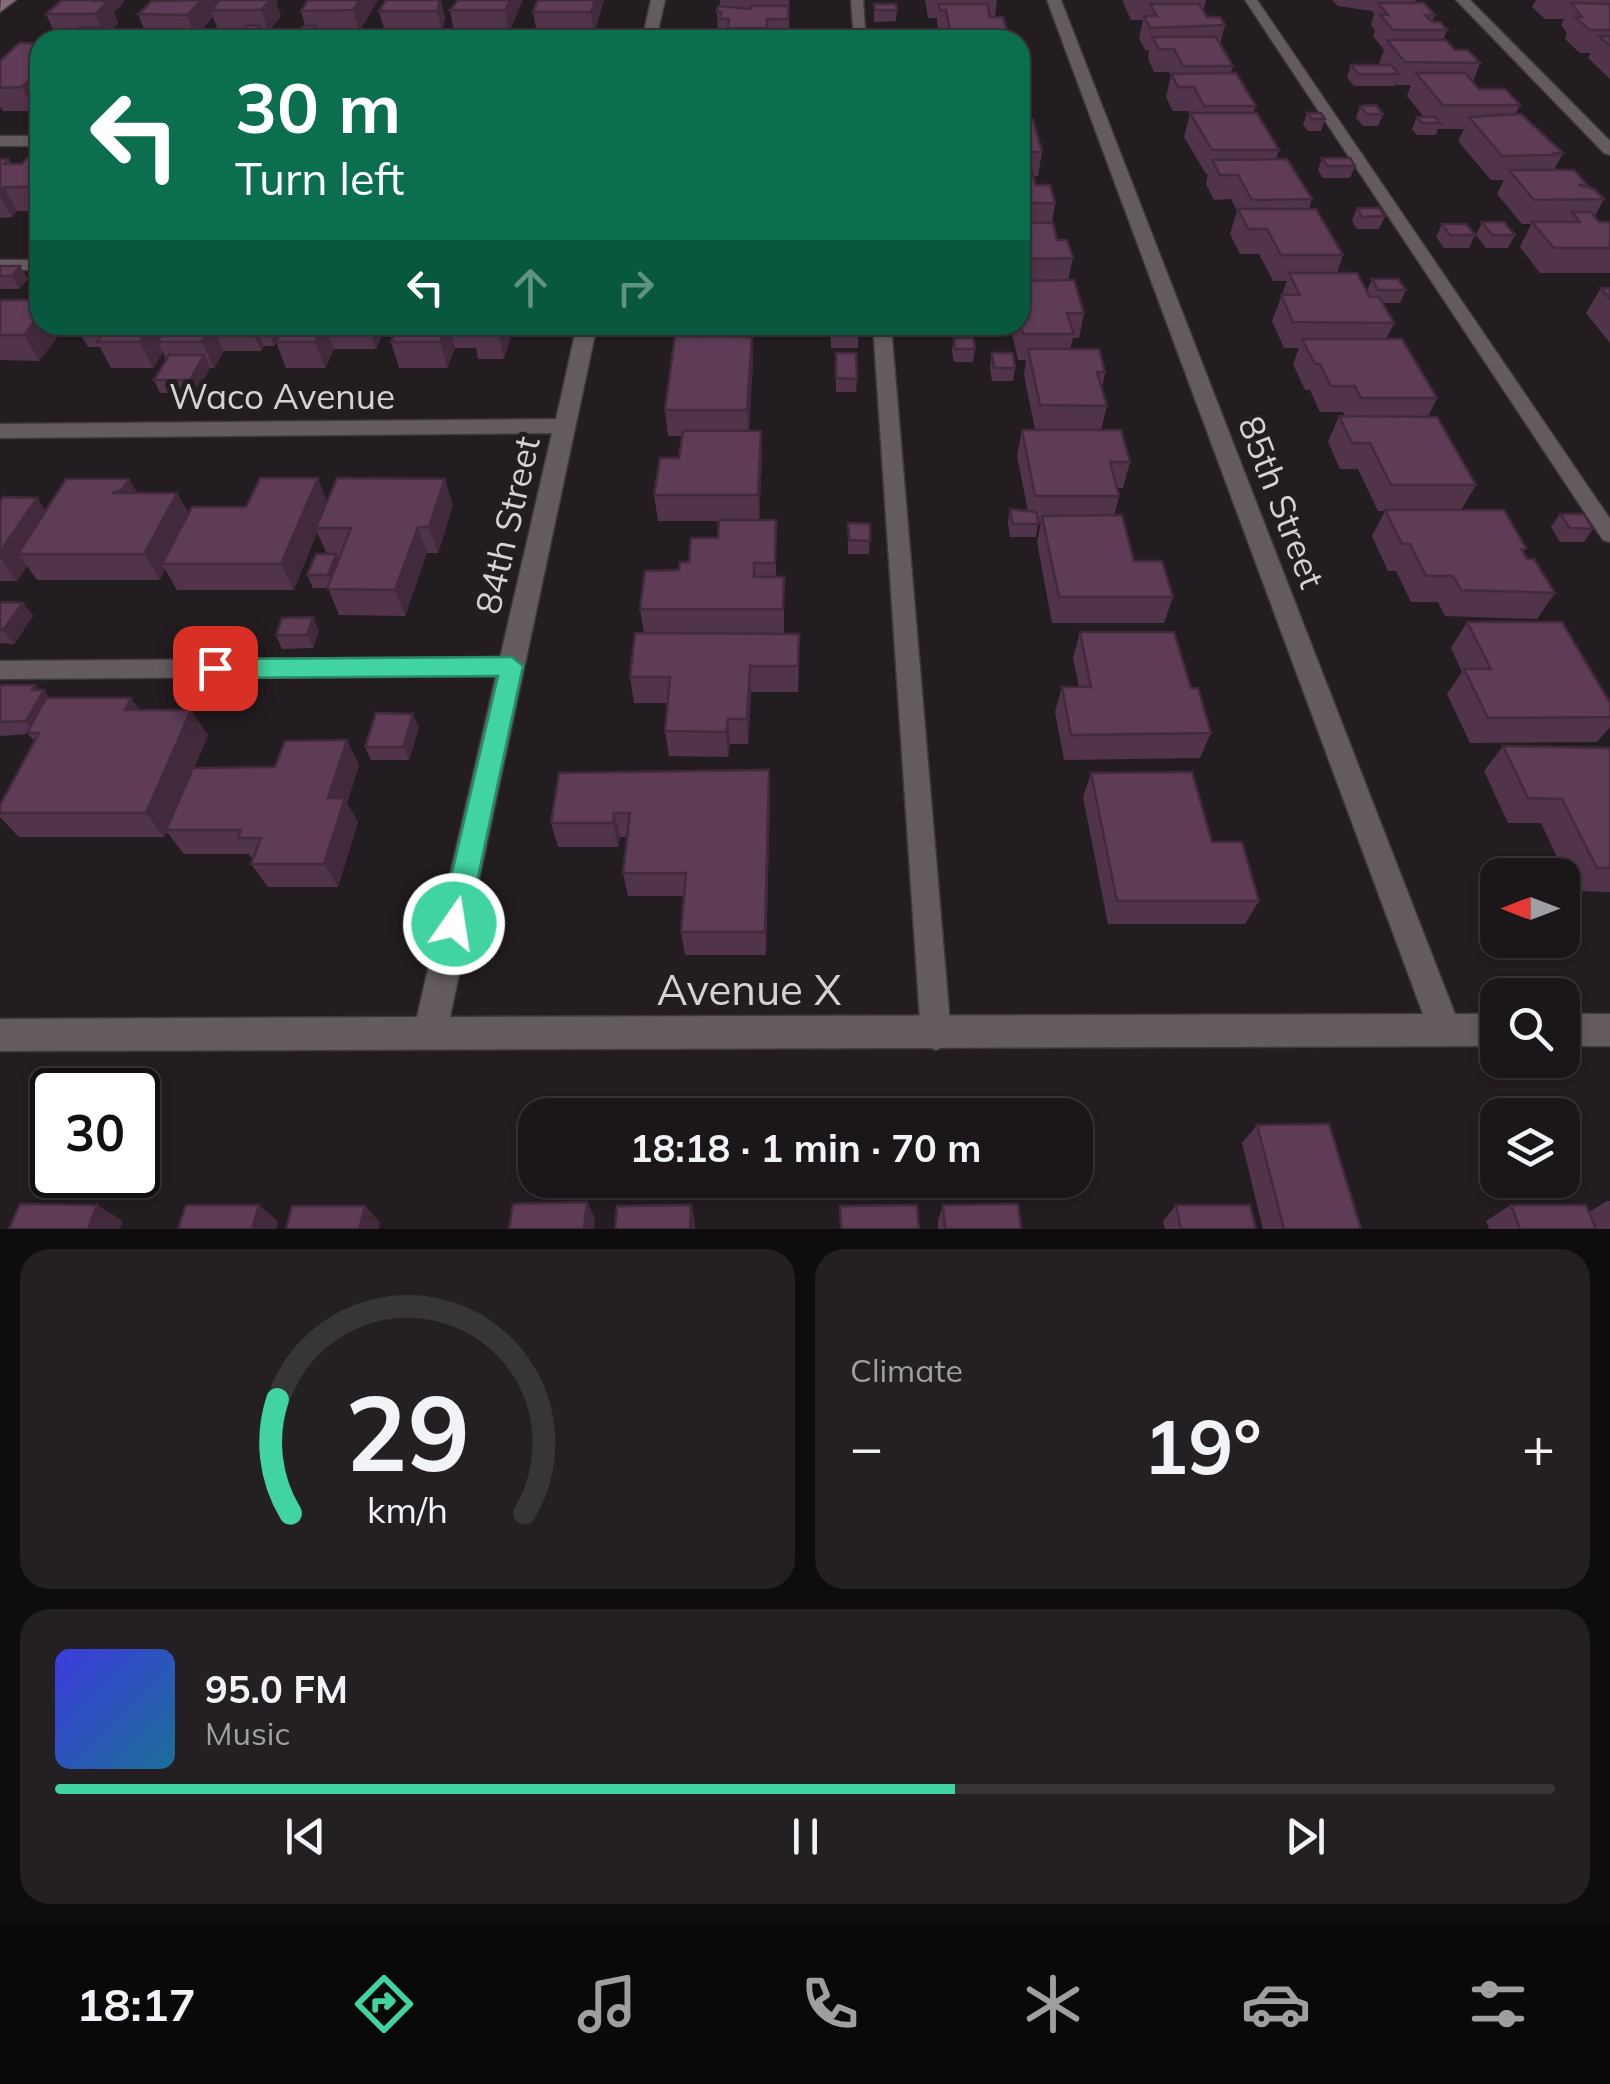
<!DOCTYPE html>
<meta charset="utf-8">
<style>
body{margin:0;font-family:Mulish,sans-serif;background:#231f23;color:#f1f3f6;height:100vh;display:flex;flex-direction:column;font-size:38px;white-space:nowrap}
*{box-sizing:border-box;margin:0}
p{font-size:32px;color:#9f9fa2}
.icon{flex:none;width:55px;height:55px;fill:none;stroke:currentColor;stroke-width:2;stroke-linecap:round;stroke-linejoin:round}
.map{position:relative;height:1229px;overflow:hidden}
.sheet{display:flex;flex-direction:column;gap:20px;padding:20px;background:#0e0c0e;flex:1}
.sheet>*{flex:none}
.guide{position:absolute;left:30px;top:30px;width:1000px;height:305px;border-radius:30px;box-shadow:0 2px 8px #0004,0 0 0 2px #383539;background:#0b6e4f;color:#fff;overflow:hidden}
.needle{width:65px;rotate:270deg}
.fabs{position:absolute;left:1480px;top:858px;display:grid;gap:20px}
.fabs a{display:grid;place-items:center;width:100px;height:100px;border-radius:20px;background:#1a161a;box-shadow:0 2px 8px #0004,0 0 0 2px #383539;font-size:50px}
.speed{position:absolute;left:30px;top:1068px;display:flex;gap:20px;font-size:50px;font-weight:700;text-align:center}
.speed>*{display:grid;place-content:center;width:130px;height:130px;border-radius:50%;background:#1a161a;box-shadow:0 2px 8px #0004,0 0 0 2px #383539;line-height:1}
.speed .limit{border:5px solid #111;border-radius:15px;background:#fff;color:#111}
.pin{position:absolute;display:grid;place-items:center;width:85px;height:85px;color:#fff;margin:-42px;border-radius:20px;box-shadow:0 5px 15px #0006}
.me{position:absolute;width:110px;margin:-55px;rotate:13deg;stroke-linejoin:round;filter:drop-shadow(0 0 8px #0008)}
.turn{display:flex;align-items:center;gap:35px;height:210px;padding:0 40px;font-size:45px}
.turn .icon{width:130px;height:130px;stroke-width:2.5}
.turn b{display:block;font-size:70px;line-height:85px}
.lanes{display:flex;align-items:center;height:95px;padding:0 40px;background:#0003;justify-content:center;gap:50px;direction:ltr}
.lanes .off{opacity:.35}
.big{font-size:75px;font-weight:700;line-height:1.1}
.sheet .card{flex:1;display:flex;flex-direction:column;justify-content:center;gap:15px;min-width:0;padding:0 35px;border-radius:30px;background:#231f23}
.sheet .dial{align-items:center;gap:0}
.dial svg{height:260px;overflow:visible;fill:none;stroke:#383539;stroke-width:7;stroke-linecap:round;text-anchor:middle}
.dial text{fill:#f1f3f6;stroke:none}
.song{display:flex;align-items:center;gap:30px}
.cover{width:120px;height:120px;border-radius:15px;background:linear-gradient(135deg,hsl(240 70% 55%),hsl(200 70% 35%))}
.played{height:10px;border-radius:5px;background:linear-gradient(90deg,#42d4a0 60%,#383539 60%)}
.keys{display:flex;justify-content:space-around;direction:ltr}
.heat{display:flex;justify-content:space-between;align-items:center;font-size:55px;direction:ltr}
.sheet .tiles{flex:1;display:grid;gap:20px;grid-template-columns:1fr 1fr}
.card:last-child{grid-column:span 2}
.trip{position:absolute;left:518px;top:1098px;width:575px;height:100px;border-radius:30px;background:#1a161a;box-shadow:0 2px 8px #0004,0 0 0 2px #383539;font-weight:700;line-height:100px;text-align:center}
.dock{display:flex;height:160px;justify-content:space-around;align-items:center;background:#0a090a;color:#9f9fa2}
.dock .icon{width:70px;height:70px}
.dock .on{color:#42d4a0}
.dock b{font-size:45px;color:#f1f3f6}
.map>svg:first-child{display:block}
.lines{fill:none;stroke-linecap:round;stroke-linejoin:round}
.service-casing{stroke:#3c383b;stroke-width:3}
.minor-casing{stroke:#3c383b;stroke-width:3}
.secondary-casing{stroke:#3c383b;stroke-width:3}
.service{fill:#635b60;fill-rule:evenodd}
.minor{fill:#635b60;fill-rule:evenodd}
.secondary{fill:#856b7e;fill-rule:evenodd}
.wall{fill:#51344a}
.shaded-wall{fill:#422a3c}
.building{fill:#5e3c56;stroke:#422a3c;stroke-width:2.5}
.route{fill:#42d4a0;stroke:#2b8a68;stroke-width:2.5}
.labels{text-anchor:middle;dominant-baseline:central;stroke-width:10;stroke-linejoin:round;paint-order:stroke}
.street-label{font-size:35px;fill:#d5d1d4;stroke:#231d22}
.near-street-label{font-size:42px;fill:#d5d1d4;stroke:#231d22}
</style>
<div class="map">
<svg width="1610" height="1229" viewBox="0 0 1610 1229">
<rect width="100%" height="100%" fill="#231d22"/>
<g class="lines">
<defs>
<path id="service" d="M851,0H863L866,40H854Z
M1245,0H1257L1610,519V542L1603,540Z
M0,260H40V270H0Z
M873,325H891L951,1035L947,1045L936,1050L925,1045L921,1035Z
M512,657L520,660L524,666L520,672L512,675L0,679V661Z"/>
<path id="minor" d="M651,0H665L656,40H642Z
M1047,0H1061L1455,1014H1498V1046L0,1051V1019L417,1017L552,433L0,438V424L556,419L577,325H597L450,1017L1423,1014Z
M1456,0H1470L1610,141V155L1604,153Z
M0,136H40V146H0Z
M1562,1014H1610V1046H1562Z"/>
<path id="secondary" d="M16,0L0,12L1,0Z"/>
</defs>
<use href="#service" class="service-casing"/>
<use href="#minor" class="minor-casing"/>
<use href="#secondary" class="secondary-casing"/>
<use href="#service" class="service"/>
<use href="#minor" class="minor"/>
<use href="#secondary" class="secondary"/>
</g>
<path class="wall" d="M62,0H124V2L114,12L118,23L106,35L108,40H78L76,36H56L46,14Z
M170,0H278L276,2L281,16L268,32H262L264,37L261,40H245L242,32H219L213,17L195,37L147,36L138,14Z
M378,0L359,32L318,33L319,37L317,40H300L297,33L305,26L301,11Z
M441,0L445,18L442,32H385L379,11Z
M458,0H523L509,32H454L450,10Z
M538,0H604L594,33H537L533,12Z
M720,0H789V40H721V34H718L717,12L720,6Z
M925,0H997L995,17L1007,30L1006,39H946L944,32H938L937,18H928Z
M1122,0H1206L1203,11L1207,17L1225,25L1220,44L1233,66L1231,73L1256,106L1253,113L1279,150L1276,159L1312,199L1309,209L1343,255L1337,273L1367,291L1372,279L1406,290L1400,303H1382L1394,323L1386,339L1437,398L1428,417L1476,485L1461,510L1526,548L1523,552L1527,559L1555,593L1537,619L1445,616L1438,602H1411L1396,571H1388L1372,536L1385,511H1378L1358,469H1340L1328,442L1339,416H1345L1343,412H1320L1310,390H1305L1293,364L1299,348H1284L1272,321L1287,281H1273L1259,254H1240L1230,234L1237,211L1231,199L1214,200L1206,184L1208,174H1206L1184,137L1190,114L1188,111H1173L1166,97L1171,76L1169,72H1154L1148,59L1149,50H1145L1139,38L1143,20H1131Z
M1332,0H1416L1415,3L1435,15L1432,22L1447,30L1443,40L1455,50L1480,63L1473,82L1479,89L1520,105L1515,115L1563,153L1554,170L1587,185L1586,187L1604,199L1595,216L1599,222H1610V273H1540L1520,247L1531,224H1522L1497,194L1504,180H1491L1458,141L1464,129H1438L1436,135H1417L1412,129L1417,117H1424L1407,96L1411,85H1397L1396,83L1395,86H1354L1347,77L1351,65H1381L1379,63L1384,50L1373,36L1375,30L1371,25L1374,14L1372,11L1338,6Z
M1536,0H1610V79L1588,58L1591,53H1580L1565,39L1567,33L1561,25L1564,19H1545L1532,7Z
M874,4L897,10L896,21L874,22Z
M19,43L34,111H3L0,107V61Z
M1020,93L1029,108L1028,119L1042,152L1038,176H1033L1036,185L1055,203L1052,223L1057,240L1073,258L1068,280L1084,313L1079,338H1073L1070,349L1105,372L1102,388L1107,406L1101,430L1130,462L1123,488H1117L1119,496L1114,516L1134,561L1173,597L1164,623H1052L1037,542L1041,522H1038L1036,537H1010L1008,523L1010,509L1028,511L1017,456L1022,430H1035L1024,375L1026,360H1018L1012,334H981L979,325H1020Z
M1360,106L1383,114L1378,126H1363L1356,118Z
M1307,113L1325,119L1321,131H1308L1303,125Z
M40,158V211H17L12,217L0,218V159H8L11,164H22Z
M1322,158L1355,166L1350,178H1323L1318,170Z
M1357,208L1385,216L1379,229H1357L1352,221Z
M1482,222L1515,235L1508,248H1486L1476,235Z
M1442,224L1475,235L1469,248H1444L1436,237Z
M0,266H20L28,279L19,289H0Z
M1601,288H1610V343L1586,313Z
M0,300H35L66,326L39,361L0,360Z
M75,325H514L504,359H478L476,348H455L447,368H399L391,342L396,331H384L376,349H334L325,368H286L276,342L274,346H264L261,351H224L214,368H210L196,393H160L154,380L166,360L163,352L153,368H111L100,347H88Z
M830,325H858V348H831Z
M752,337L753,362L749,431L762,457L759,520H776V577H784V633L799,659L798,692H751L748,744H730L728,757L669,756L665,731L668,703H634L630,677L644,633L640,609L679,570L718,538L719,521H658L654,495L679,458L682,436H668L665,410Z
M954,338L975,349L973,362H954L952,351Z
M836,353L857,379L856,392H836Z
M992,353L1015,368L1013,381H992L990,367Z
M129,479L137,493H177L189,514L246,507L327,502L453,505L438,553H427L405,616L339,615L328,588H313L307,575L327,554L317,532L294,590H177L165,569L160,580H37L27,566L17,581H0V500L1,501L37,498L46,511Z
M1560,514L1593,529L1584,542H1560L1551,527Z
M848,523L870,524L869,554H848Z
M0,602L23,603L33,616L14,644L0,643Z
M1467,622L1610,703V727L1597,742L1470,743L1447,694L1462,672L1451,648Z
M319,631L313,648L282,649L276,635Z
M1080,632L1191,688L1211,733L1200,758L1064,760L1055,712L1062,687H1079L1073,658Z
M0,685L38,690L50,698H131L140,710L208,735L194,768L359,765L347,803L358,822L338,887H268L251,864L253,860L249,854H184L167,832L164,837H19L0,817V805L34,741L28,734L0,736Z
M419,727L409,760H371L365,747Z
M1503,746L1610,748V892L1573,891L1541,823H1508L1484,771Z
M559,773L770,795L766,955H685L681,932L684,896H628L623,873L627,837H620L618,847H558L551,823Z
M1091,773L1212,842L1259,901L1245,924H1108L1083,797Z
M1257,1125L1361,1229H1263L1242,1143Z
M1607,1201H1610V1229H1489L1486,1221L1511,1205L1589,1212Z
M943,1205L1021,1229H938V1221Z
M1176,1205L1256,1229H1165L1163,1221Z"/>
<path class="shaded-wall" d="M95,0H124V2L114,12L118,23L106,35L108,40H106L95,14Z
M202,0H226L211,10L213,17L195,37L187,15Z
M259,0H278L276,2L281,16L268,32Z
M360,0H378L359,32L353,10Z
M440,0H441L445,18L442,32L437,11Z
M510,0H523L509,32L505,10Z
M595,0H604L594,33L591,12Z
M260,26L264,37L261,40H256L254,33Z
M316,26L319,37L317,40H311L309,33Z
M40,70V104L34,111L22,87Z
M4,187L17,211L12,217L0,196V191Z
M20,266L28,279L19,289L12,276Z
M40,314V325L66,326L39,361L24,335Z
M151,325H180L157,342L163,352L153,368L140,342Z
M212,325L224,351L214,368L202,342Z
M250,325H255L264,346L261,351Z
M266,325H284L274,346Z
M324,325L334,349L325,368L315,342Z
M368,325H382L384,331L376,349Z
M447,325H449L455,348L447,368L440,342Z
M500,325H514L504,359L498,333Z
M752,337L753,362L748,436L747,410Z
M204,355L210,368L196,393L190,380Z
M761,431L762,457L759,521L758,495Z
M318,478L328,504L316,528L317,532L294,590L281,564Z
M129,479L144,505L112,493Z
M445,479L453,505L438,553L429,527Z
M177,493L191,519L162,564L165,569L160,580L144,554Z
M37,498L54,524L18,554L27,566L17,581L0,557V552Z
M418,527L427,553L405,616L395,590Z
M336,554L342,567L334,588L328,575Z
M23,603L33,616L14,644L3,630Z
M313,617L319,631L313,648L307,635Z
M750,666L751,692L748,744L747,719Z
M35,685L42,694L44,690L54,703L37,734L26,721L32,690Z
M131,698L149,723L125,710Z
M191,710L208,735L164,837L146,813Z
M413,714L419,727L409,760L403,747Z
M728,719L730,744L728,757L726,732Z
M347,740L359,765L347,803L358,822L338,887L324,864L328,798Z
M769,770L770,795L766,955L765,932Z
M614,813L620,837L618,847L613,823Z
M587,1202L595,1218L594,1229H584Z
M97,1205L123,1221L120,1229H88Z
M259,1205L278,1221L276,1229H252Z
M691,1205L695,1221V1229H690Z
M365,1206L380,1222L379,1229H359Z"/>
<path class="building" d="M62,0H95L94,1H109L95,14H46Z
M202,0L187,15L138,14L152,1Z
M220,0H270L261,10H211Z
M308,0H360L353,10L301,11Z
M386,0H440L437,11H379Z
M458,0H510L505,10H450Z
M538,0H595L591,12H533Z
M1378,3H1424L1435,15H1425L1432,22H1440L1447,30H1393L1380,15H1388Z
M1571,3L1610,4V30H1590L1575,17H1582Z
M874,4H896L897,10H875Z
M938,4H987L990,17H1003L1007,30H950L946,10H940Z
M1150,4H1199L1207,17H1220L1225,25L1150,28L1144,16H1157Z
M718,6L751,9V6H789L788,19H767V28H728L729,19H720L721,12H717Z
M248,25L260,26L254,33H242Z
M304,26H316L309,33H297Z
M80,27L103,28V33L74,32Z
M723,36H765V40H723Z
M1599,36H1610V46Z
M1152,37H1216L1233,66H1183L1174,49H1159Z
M944,39H1009V40H944Z
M1387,40H1446L1455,50H1468L1480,63L1405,62Z
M19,43H40V70L22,87L0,88V61Z
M1351,65H1391L1399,74H1358Z
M1236,73L1256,106H1204L1194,87H1178L1171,74Z
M1416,73H1465L1479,89H1505L1520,105H1443Z
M1020,93H1025L1029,108H1020Z
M1376,105L1383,114H1367L1360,106Z
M1190,113H1257L1279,150H1212Z
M1307,113H1321L1325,119H1312Z
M1521,114L1563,153H1553L1555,155L1502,156L1469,117Z
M1417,117H1435L1441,123H1422Z
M1020,119H1033L1042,152H1020Z
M27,158H40V181L35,187H4L0,191V159H8L4,164H22Z
M1322,158H1350L1355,166H1327Z
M1287,159L1312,199L1252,200L1238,175H1220L1212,160Z
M1020,166H1030L1036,185H1050L1055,203H1020Z
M1509,170H1574L1587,185H1578L1594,189L1604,199L1534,200Z
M1357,208H1379L1385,216L1362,217Z
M1238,209H1316L1343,255H1281L1267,229H1248Z
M1572,212H1591L1599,222H1610V248H1554L1532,222H1580Z
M1482,222H1504L1515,235H1492Z
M1020,223H1053L1057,240H1067L1073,258L1020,259Z
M1442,224H1466L1475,235H1450Z
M0,266H20L12,276H0Z
M1289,273H1357L1370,297H1379L1394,323L1293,322L1281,295H1300Z
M1372,279H1398L1406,290H1378Z
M1074,280L1084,313H1067L1074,334H1023L1020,324V281Z
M1601,288H1610V299Z
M40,299V314L24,335H0V300H35Z
M95,325H151L140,342H97L107,327H94Z
M168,325H250H212L202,342H157Z
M284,325H324L315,342H276Z
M398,325H447L440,342H391Z
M475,325H500L498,333H472Z
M831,325H858V335H831Z
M675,336L752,337L747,410H665Z
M954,338H973L975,349H955Z
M1302,339H1402L1437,398H1361L1355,386H1331L1320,364H1315Z
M1028,349H1099L1105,372H1097L1107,406L1040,405Z
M836,353H856L857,379L836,378Z
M992,353H1013L1015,368H994Z
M169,355H204L190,380H154Z
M1339,416L1437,417L1476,485H1391L1370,443H1352Z
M1022,430H1121L1130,462H1110L1119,496H1035Z
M683,431H761L758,495H654L660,458H679Z
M260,478H318L281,564H162L192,507H246Z
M337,478L445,479L429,527H418L395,590L327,589L351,528H316Z
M66,479H129L122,490L112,493H177L144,554H18Z
M3,497L37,498L0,552V502Z
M1010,509L1036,512L1039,524H1013Z
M1385,510H1504L1526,548L1521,549L1527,559H1534L1555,593L1461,590L1453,576H1426L1410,544H1402Z
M1560,514H1584L1593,529L1570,528Z
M1122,515L1134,561H1162L1173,597H1059L1042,516Z
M719,520H776L775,563H754V577H784L783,609H640L645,571L679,570L680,562H689L691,538H718Z
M848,523L870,524V541L849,540Z
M316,554H336L328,575H307Z
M0,602L23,603L3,630H0Z
M313,617L307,635H276L282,618Z
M1467,622H1562L1610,703V717L1488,718L1464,669H1491Z
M1080,632H1174L1191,688H1198L1211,733L1071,735L1062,687H1091Z
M635,633L799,634L798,666H750L747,719H728L726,732L665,731L670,677H630Z
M0,685H35L32,690H44L26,721L0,722Z
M46,698H131L125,710H191L146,813H0V805L39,733H27Z
M376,713L413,714L403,747H365Z
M347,740L328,798H345L324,864H251L261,838H238L241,830H166L193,768L275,767L285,741Z
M1503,746L1610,748V868H1597L1562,799L1528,798Z
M769,770L765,932H681L686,873H623L630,813H614L613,823H551L559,773Z
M1192,772L1212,842H1242L1259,901H1117L1091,773Z
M1329,1124L1361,1229H1284L1257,1125Z
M587,1202L584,1229H509L513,1204Z
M20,1204L97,1205L88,1229H9Z
M1018,1204L1021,1229H945L943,1205Z
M186,1205H259L252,1229H178Z
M691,1205L690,1229H615L617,1206Z
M917,1205L919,1229H841L840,1206Z
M1176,1205H1250L1256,1229H1181Z
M1511,1205H1586L1596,1229H1520Z
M292,1206H365L359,1229H286Z"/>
<path class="route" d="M512,657L523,666L468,924L464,933L454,937L444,933L440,924L498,676L215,678L206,675L203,668L206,662L215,659Z"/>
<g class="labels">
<g class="street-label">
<text x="282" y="396">Waco Avenue</text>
<text transform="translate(1282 502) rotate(69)">85th Street</text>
<text transform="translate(507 525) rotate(-77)">84th Street</text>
</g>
<g class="near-street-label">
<text x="749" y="989">Avenue X</text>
</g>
</g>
</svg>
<div class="fabs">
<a><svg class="needle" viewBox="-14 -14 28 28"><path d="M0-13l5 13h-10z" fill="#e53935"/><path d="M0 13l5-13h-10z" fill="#9f9fa2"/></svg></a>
<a><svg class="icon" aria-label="search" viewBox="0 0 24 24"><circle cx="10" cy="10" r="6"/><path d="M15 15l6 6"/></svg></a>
<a><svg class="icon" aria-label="layers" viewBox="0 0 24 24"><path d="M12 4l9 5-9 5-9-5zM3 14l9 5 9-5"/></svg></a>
</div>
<div class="speed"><div class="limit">30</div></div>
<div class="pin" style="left:215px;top:668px;background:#d93025"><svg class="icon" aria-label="arrive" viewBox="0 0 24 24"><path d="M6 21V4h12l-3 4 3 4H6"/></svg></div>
<svg class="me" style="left:454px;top:924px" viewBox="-20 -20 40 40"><circle r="17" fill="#42d4a0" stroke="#fff" stroke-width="3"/><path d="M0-11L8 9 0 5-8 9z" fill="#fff"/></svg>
<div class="trip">18:18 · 1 min · 70 m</div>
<div class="guide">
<div class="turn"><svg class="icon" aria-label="left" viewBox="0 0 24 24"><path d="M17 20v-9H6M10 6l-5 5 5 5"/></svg><div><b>30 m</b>Turn left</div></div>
<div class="lanes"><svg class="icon" aria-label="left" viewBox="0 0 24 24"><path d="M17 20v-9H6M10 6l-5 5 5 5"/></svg><svg class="icon off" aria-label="ahead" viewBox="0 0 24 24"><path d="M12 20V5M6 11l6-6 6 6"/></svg><svg class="icon off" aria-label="right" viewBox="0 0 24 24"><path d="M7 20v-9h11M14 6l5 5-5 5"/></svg></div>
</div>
</div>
<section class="sheet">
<div class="tiles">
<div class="card dial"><svg viewBox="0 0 100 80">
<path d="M14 69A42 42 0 1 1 86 69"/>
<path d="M14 69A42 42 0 0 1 10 34" stroke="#42d4a0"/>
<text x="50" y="56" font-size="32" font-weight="700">29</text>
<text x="50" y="72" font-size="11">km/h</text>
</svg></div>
<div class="card"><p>Climate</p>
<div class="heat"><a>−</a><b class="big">19°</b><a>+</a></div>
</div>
<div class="card">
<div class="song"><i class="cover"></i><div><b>95.0 FM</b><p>Music</p></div></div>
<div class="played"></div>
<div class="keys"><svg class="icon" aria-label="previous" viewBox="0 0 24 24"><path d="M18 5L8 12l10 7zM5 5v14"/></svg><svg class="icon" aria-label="pause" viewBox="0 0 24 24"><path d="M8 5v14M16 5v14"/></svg><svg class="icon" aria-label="next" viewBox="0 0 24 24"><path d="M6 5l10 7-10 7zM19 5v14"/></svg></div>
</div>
</div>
</section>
<nav class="dock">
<b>18:17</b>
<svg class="icon on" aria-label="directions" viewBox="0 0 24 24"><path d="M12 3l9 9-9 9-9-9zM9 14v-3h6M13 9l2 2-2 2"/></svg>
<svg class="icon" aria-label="music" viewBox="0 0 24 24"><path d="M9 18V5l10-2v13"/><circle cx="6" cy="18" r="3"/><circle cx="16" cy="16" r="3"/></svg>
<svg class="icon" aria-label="phone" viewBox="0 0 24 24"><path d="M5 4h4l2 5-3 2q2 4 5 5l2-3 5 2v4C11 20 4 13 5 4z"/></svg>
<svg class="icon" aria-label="climate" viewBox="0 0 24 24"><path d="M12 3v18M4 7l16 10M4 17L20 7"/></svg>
<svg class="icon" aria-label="car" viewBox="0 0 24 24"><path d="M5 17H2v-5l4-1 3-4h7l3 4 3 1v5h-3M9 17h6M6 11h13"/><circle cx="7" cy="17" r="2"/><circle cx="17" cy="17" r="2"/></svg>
<svg class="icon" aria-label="filters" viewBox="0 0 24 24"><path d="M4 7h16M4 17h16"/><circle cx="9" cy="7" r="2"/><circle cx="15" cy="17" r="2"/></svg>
</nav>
